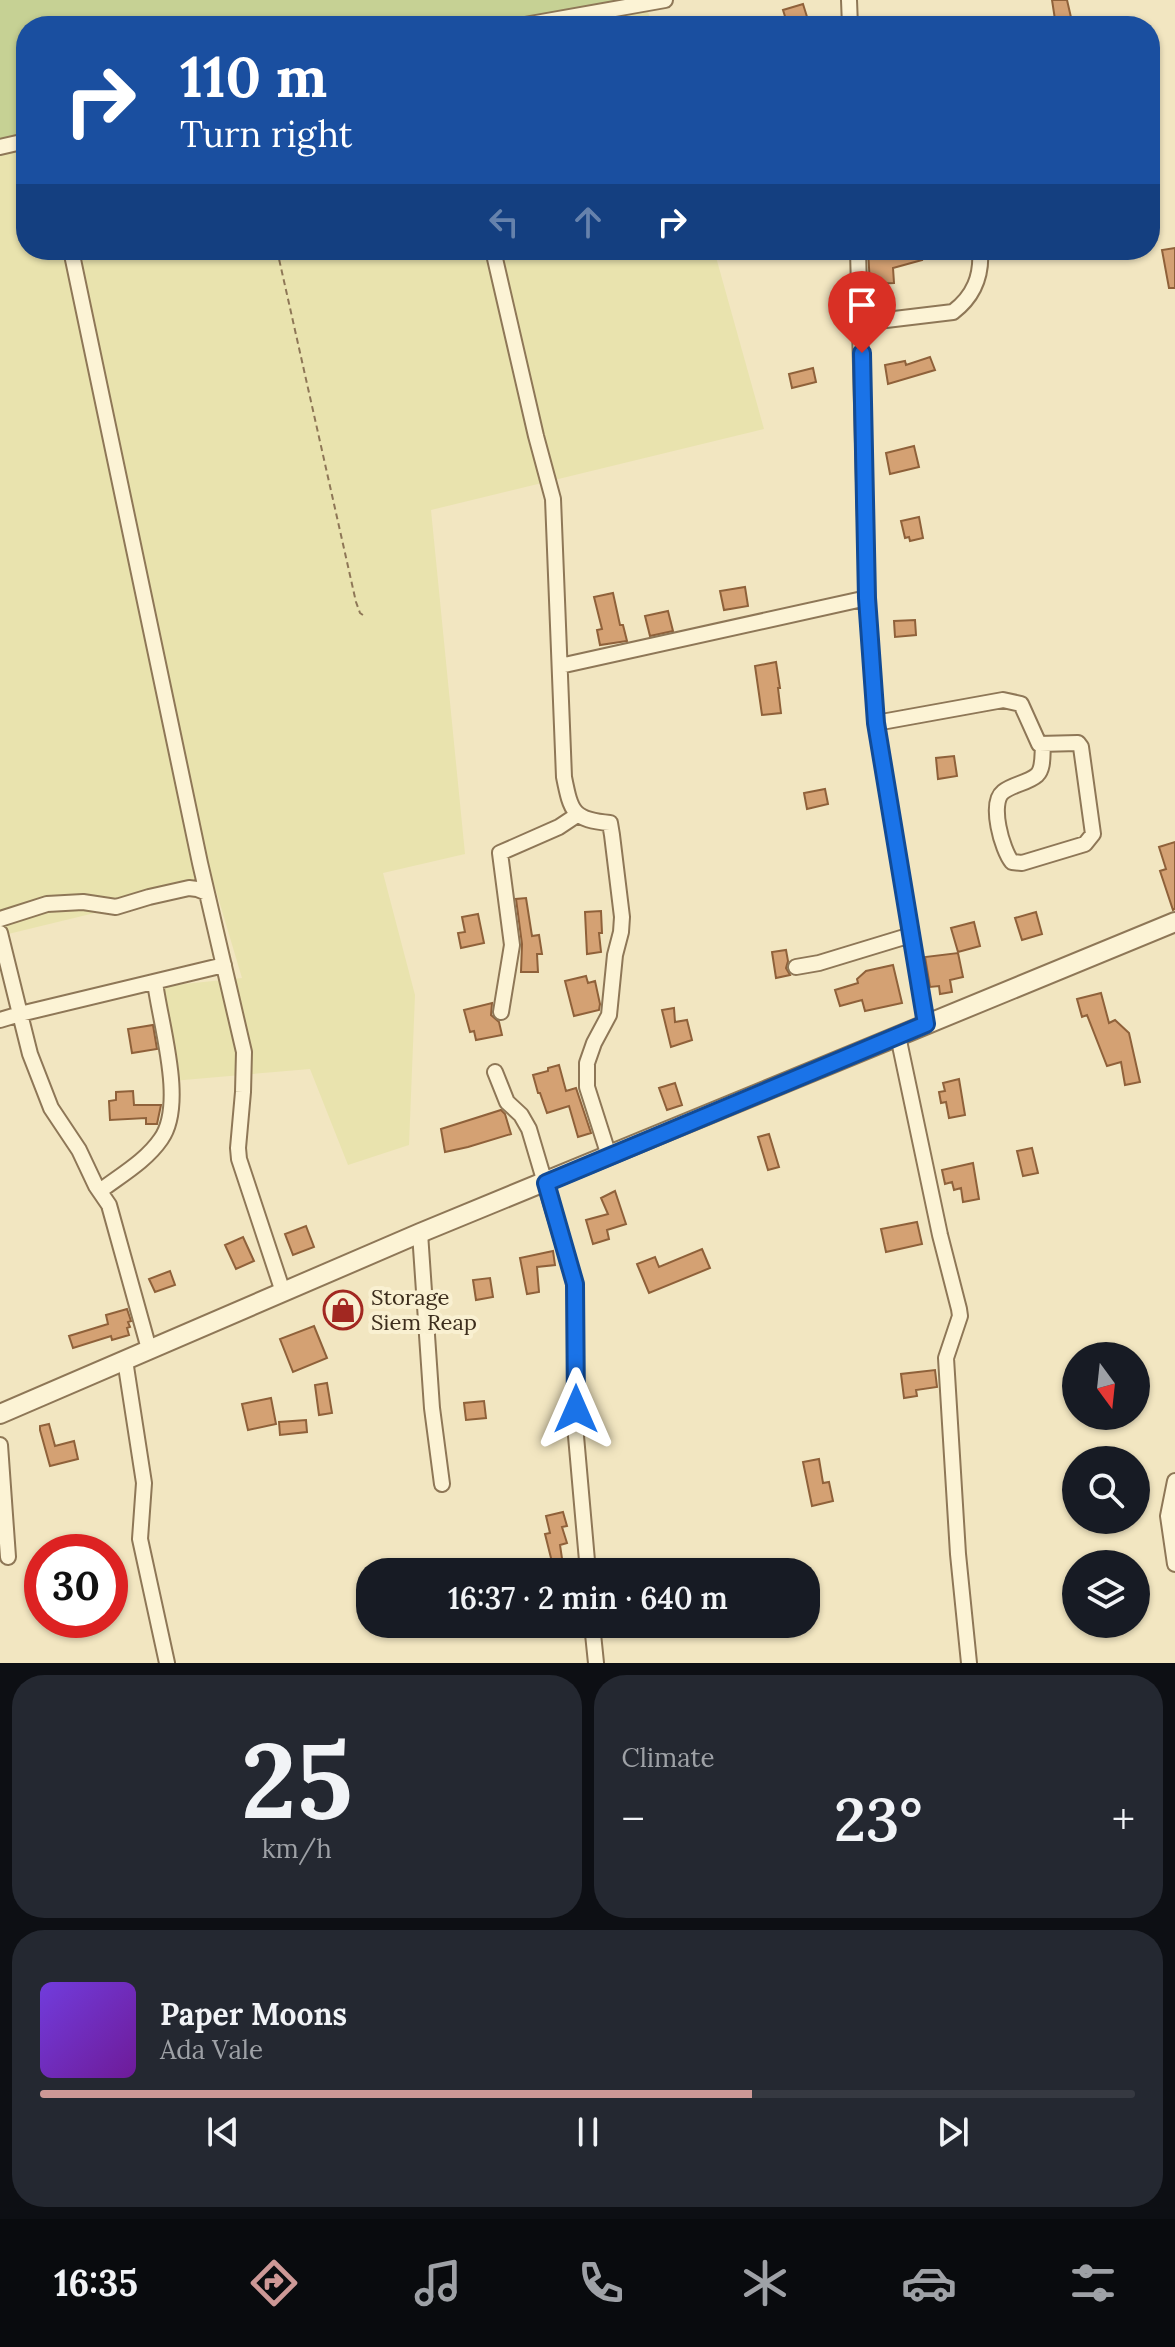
<!DOCTYPE html>
<meta charset="utf-8">
<style>
body{margin:0;font-family:Lora,serif;background:#242831;color:#f1f3f6;height:100vh;display:flex;flex-direction:column;font-size:30px;white-space:nowrap}
*{box-sizing:border-box;margin:0}
p{font-size:26px;color:#9ea1a6}
.icon{flex:none;width:44px;height:44px;fill:none;stroke:currentColor;stroke-width:2;stroke-linecap:round;stroke-linejoin:round}
.map{position:relative;height:1663px;overflow:hidden}
.details{display:flex;flex-direction:column;gap:12px;padding:12px;background:#0d0f14;flex:1}
.details>*{flex:none}
.top-card{position:absolute;left:16px;top:16px;width:1144px;height:244px;border-radius:32px;box-shadow:0 2px 6px #0004;background:#1a4fa0;color:#fff;overflow:hidden}
.needle{width:52px;rotate:165deg}
.controls{position:absolute;left:1062px;top:1342px;display:grid;gap:16px}
.controls a{display:grid;place-items:center;width:88px;height:88px;border-radius:50%;background:#171b24;box-shadow:0 2px 6px #0004;font-size:40px}
.speed{position:absolute;left:24px;top:1534px;display:flex;gap:16px;font-size:40px;font-weight:700;text-align:center}
.speed>*{display:grid;place-content:center;width:104px;height:104px;border-radius:50%;background:#171b24;box-shadow:0 2px 6px #0004;line-height:1}
.speed .limit{border:12px solid #d22;background:#fff;color:#111}
.pin{position:absolute;display:grid;place-items:center;width:68px;height:68px;color:#fff;margin:-82px -34px;border-radius:50% 50% 50% 0;rotate:-45deg;box-shadow:0 0 8px #0007}
.pin .icon{rotate:45deg}
.me{position:absolute;width:88px;margin:-44px;rotate:0deg;stroke-linejoin:round;filter:drop-shadow(0 0 6px #0008)}
.turn{display:flex;align-items:center;gap:28px;height:168px;padding:0 32px;font-size:36px}
.turn .icon{width:104px;height:104px;stroke-width:2.5}
.turn b{display:block;font-size:56px;line-height:68px}
.lanes{display:flex;align-items:center;height:76px;padding:0 32px;background:#0003;justify-content:center;gap:40px;direction:ltr}
.lanes .off{opacity:.35}
.big{font-size:60px;font-weight:600;line-height:1.1}
.details .tile{flex:1;display:flex;flex-direction:column;justify-content:center;gap:12px;min-width:0;padding:0 28px;border-radius:32px;background:#242831}
.details .dial{align-items:center;gap:0}
.dial b{font-size:104px;line-height:1}
.song{display:flex;align-items:center;gap:24px}
.cover{width:96px;height:96px;border-radius:12px;background:linear-gradient(135deg,hsl(260 70% 55%),hsl(280 70% 35%))}
.played{height:8px;border-radius:4px;background:linear-gradient(90deg,#cd9896 65%,#363941 65%)}
.keys{display:flex;justify-content:space-around;direction:ltr}
.heat{display:flex;justify-content:space-between;align-items:center;font-size:44px;direction:ltr}
.details .tiles{flex:1;display:grid;gap:12px;grid-template-columns:1fr 1fr}
.tile:last-child{grid-column:span 2}
.trip{position:absolute;left:356px;top:1558px;width:464px;height:80px;border-radius:32px;background:#171b24;box-shadow:0 2px 6px #0004;font-weight:600;line-height:80px;text-align:center}
.menu{display:flex;height:128px;justify-content:space-around;align-items:center;background:#090b0e;color:#9ea1a6}
.menu .icon{width:56px;height:56px}
.menu .active{color:#cd9896}
.menu b{font-size:36px;color:#f1f3f6}
.map>svg:first-child{display:block}
.farmland{fill:#e9e3ae}
.green{fill:#c6d194}
.building{fill:#d4a173;stroke:#8f613a;stroke-width:2}
.lines{fill:none;stroke-linecap:round;stroke-linejoin:round}
.minor-casing{stroke:#8e7757;stroke-width:18}
.tertiary-casing{stroke:#8e7757;stroke-width:22}
.path{stroke:#8e7757;stroke-width:2;stroke-dasharray:6 4;stroke-linecap:butt}
.minor{stroke:#fcf3d5;stroke-width:14}
.tertiary{stroke:#fcf3d5;stroke-width:18}
.route-casing{stroke:#114b97;stroke-width:20}
.route{stroke:#1a73e8;stroke-width:14}
.labels{text-anchor:middle;dominant-baseline:central;stroke-width:8;stroke-linejoin:round;paint-order:stroke}
.poi-label{font-size:22px;fill:#3c2d1c;stroke:#f9f0d1;text-anchor:start}
</style>
<div class="map">
<svg width="1175" height="1663" viewBox="0 0 1175 1663">
<rect width="100%" height="100%" fill="#f2e6c1"/>
<path class="farmland" d="M646,4L652,26H519Z
M26,139V250H714L764,429L431,510L465,854L383,873L415,995L409,1145L348,1165L310,1069L172,1081L155,987L242,978L214,884L0,936V144Z"/>
<path class="green" d="M0,0H645L519,26H26V139L0,144Z"/>
<path class="building" d="M1052,0H1067L1073,26H1056Z
M803,4L808,20L788,26L783,10Z
M1175,248V288H1169L1162,250Z
M919,250L922,260L893,268L894,283L870,284L868,251Z
M930,357L935,370L888,384L885,365L905,361L906,365Z
M813,368L816,382L792,388L789,374Z
M914,446L919,467L890,474L886,453Z
M919,517L923,538L910,541L909,537L905,538L901,521Z
M745,587L748,606L724,610L720,591Z
M613,593L620,625H623L627,641L600,645L597,630L602,629L594,597Z
M668,611L673,631L650,636L645,616Z
M915,620L916,635L895,637L894,621Z
M776,662L780,688H778L781,713L762,715L755,666Z
M954,756L957,776L938,779L936,758Z
M825,789L828,804L807,809L804,793Z
M1175,842V909L1173,910L1160,871L1166,869L1159,847Z
M526,898L532,936L539,935L542,954H537L538,972H521L522,944L516,899Z
M601,911L602,933H599L601,952L587,954L585,912Z
M1036,912L1042,934L1022,940L1015,918Z
M478,914L484,943L461,948L458,933L465,932L462,917Z
M974,922L980,946L958,952L951,928Z
M786,950L788,961L786,968L790,975L776,978L772,952Z
M958,953L963,977L950,980L952,992L940,994L939,986L930,987L925,957Z
M893,965L902,1003L865,1011L862,1000L840,1006L835,990L858,983L857,979L866,971Z
M586,976L588,983L595,981L600,1004L599,1010L574,1016L565,981Z
M1101,993L1109,1023L1115,1020L1129,1033L1140,1082L1125,1085L1121,1062L1107,1066L1087,1015L1082,1017L1077,999Z
M492,1003L491,1015L499,1022L502,1035L476,1040L474,1031L470,1032L464,1010Z
M674,1008L675,1022L687,1020L692,1040L671,1047L662,1010Z
M153,1025L157,1049L132,1053L128,1029Z
M559,1065L566,1091L576,1088L591,1133L578,1137L569,1106L547,1113L540,1093H538L533,1075L548,1071V1068Z
M959,1079L965,1115L949,1118L946,1102L941,1103L939,1092L945,1091L943,1083Z
M675,1083L682,1105L667,1110L659,1088Z
M133,1091L134,1105H161L157,1124H146V1118L110,1120L109,1101L116,1100V1092Z
M501,1110L505,1114L511,1134L468,1147L445,1152L441,1129Z
M769,1134L779,1167L768,1170L758,1137Z
M1032,1148L1038,1173L1023,1176L1017,1151Z
M973,1163L979,1199L963,1202L961,1188L954,1190L952,1182L945,1184L942,1170Z
M615,1191L626,1224L607,1230L609,1239L593,1244L586,1220L608,1214L601,1198Z
M917,1222L922,1244L886,1252L881,1229Z
M306,1226L314,1247L293,1255L285,1234Z
M243,1237L254,1261L236,1269L225,1245Z
M702,1249L710,1268L649,1293L637,1264L655,1257L659,1267Z
M553,1251L555,1265L537,1267L539,1292L527,1294L520,1258Z
M170,1271L175,1285L155,1292L149,1279Z
M490,1278L493,1297L476,1300L473,1280Z
M127,1309L131,1321L128,1322L130,1327L127,1328L129,1335L112,1340L111,1336L73,1348L69,1336L108,1324L106,1315Z
M314,1326L327,1358L293,1372L280,1339Z
M935,1370L937,1387L916,1390L917,1396L904,1398L901,1374Z
M327,1383L332,1413L319,1415L315,1385Z
M271,1398L276,1424L248,1430L242,1404Z
M484,1401L486,1418L466,1420L464,1403Z
M306,1420L307,1432L280,1435L279,1422Z
M49,1424L55,1446L74,1441L78,1459L50,1466L40,1430V1426Z
M819,1459L823,1483L829,1482L833,1501L812,1506L803,1462Z
M563,1512L567,1526L562,1527L567,1543L560,1545L564,1572H532L531,1566L552,1562L545,1534L550,1533L546,1516Z"/>
<g class="lines">
<defs>
<path id="minor" d="M849,0L850,26
M519,26L665,0
M0,147L26,141
M71,250L200,863L244,1052L243,1092L238,1148L239,1159L283,1292
M493,250L536,436L553,499L564,777C571,812 573,820 610,823L612,835L622,917L621,932L615,955L609,1015L594,1043L587,1063V1087L609,1156
M858,250L867,598L876,723L926,1024
M861,323L953,312C974,296 982,276 980,250
M560,666L867,598
M876,723L1003,700L1021,704L1039,744L1078,743L1081,747L1093,834L1085,844L1022,863L1012,862C1002,850 989,803 1003,792C1013,784 1028,783 1037,775C1044,768 1042,754 1043,745
M0,919L47,904L83,902L116,907L149,897L189,888L197,889L207,893
M0,933L20,1014L224,965
M796,967L819,963L911,935
M501,1012L512,945L500,853L559,827L577,815
M0,1020L20,1014L30,1054L51,1108L79,1150L96,1186L109,1205L149,1349
M898,1036L940,1235L959,1309L960,1316L946,1358L958,1554L969,1663
M495,1072L507,1102L521,1115L529,1129L575,1284L576,1436L588,1572
M100,1191C121,1175 146,1161 161,1139C186,1104 160,1023 155,982
M420,1233L432,1408L442,1484
M125,1360L144,1483L140,1539L167,1663
M0,1445L8,1557
M1175,1481L1168,1516L1175,1564
M592,1624L596,1663"/>
<path id="tertiary" d="M0,1414L420,1233L1175,922"/>
</defs>
<use href="#minor" class="minor-casing"/>
<use href="#tertiary" class="tertiary-casing"/>
<path class="path" d="M277,250L356,602L360,613L366,617"/>
<use href="#minor" class="minor"/>
<use href="#tertiary" class="tertiary"/>
</g>
<g class="lines">
<defs>
<path id="route" d="M576,1409L575,1284L546,1183L926,1024L876,723L867,598L862,353"/>
</defs>
<use href="#route" class="route-casing"/>
<use href="#route" class="route"/>
</g>
<defs>
<symbol id="shop-ring" viewBox="-11 -11 22 22"><circle r="9.5" fill="#f9f0d1" stroke="#a22821" stroke-width="1.5"/><path d="M-5-2.5h2.3a2.7 3.5 0 0 1 5.4 0H5L5.5 6h-11ZM-1.5-2.5h3a1.5 2.3 0 0 0-3 0Z" fill="#a22821"/></symbol>
</defs>
<g fill-rule="evenodd">
<use href="#shop-ring" x="321" y="1288" width="44" height="44"/>
</g>
<g class="labels">
<g class="poi-label">
<text x="371" y="1297">Storage<tspan x="371" dy="25">Siem Reap</tspan></text>
</g>
</g>
</svg>
<div class="controls">
<a><svg class="needle" viewBox="-14 -14 28 28"><path d="M0-13l5 13h-10z" fill="#e53935"/><path d="M0 13l5-13h-10z" fill="#9ea1a6"/></svg></a>
<a><svg class="icon" aria-label="search" viewBox="0 0 24 24"><circle cx="10" cy="10" r="6"/><path d="M15 15l6 6"/></svg></a>
<a><svg class="icon" aria-label="layers" viewBox="0 0 24 24"><path d="M12 4l9 5-9 5-9-5zM3 14l9 5 9-5"/></svg></a>
</div>
<div class="speed"><div class="limit">30</div></div>
<div class="pin" style="left:862px;top:353px;background:#d93025"><svg class="icon" aria-label="arrive" viewBox="0 0 24 24"><path d="M6 21V4h12l-3 4 3 4H6"/></svg></div>
<svg class="me" style="left:576px;top:1409px" viewBox="-20 -20 40 40"><path d="M0-17L14 15 0 8-14 15z" fill="#1a73e8" stroke="#fff" stroke-width="4"/></svg>
<div class="trip">16:37 · 2 min · 640 m</div>
<div class="top-card">
<div class="turn"><svg class="icon" aria-label="right" viewBox="0 0 24 24"><path d="M7 20v-9h11M14 6l5 5-5 5"/></svg><div><b>110 m</b>Turn right</div></div>
<div class="lanes"><svg class="icon off" aria-label="left" viewBox="0 0 24 24"><path d="M17 20v-9H6M10 6l-5 5 5 5"/></svg><svg class="icon off" aria-label="ahead" viewBox="0 0 24 24"><path d="M12 20V5M6 11l6-6 6 6"/></svg><svg class="icon" aria-label="right" viewBox="0 0 24 24"><path d="M7 20v-9h11M14 6l5 5-5 5"/></svg></div>
</div>
</div>
<section class="details">
<div class="tiles">
<div class="tile dial"><b>25</b><p>km/h</p></div>
<div class="tile"><p>Climate</p>
<div class="heat"><a>−</a><b class="big">23°</b><a>+</a></div>
</div>
<div class="tile">
<div class="song"><i class="cover"></i><div><b>Paper Moons</b><p>Ada Vale</p></div></div>
<div class="played"></div>
<div class="keys"><svg class="icon" aria-label="previous" viewBox="0 0 24 24"><path d="M18 5L8 12l10 7zM5 5v14"/></svg><svg class="icon" aria-label="pause" viewBox="0 0 24 24"><path d="M8 5v14M16 5v14"/></svg><svg class="icon" aria-label="next" viewBox="0 0 24 24"><path d="M6 5l10 7-10 7zM19 5v14"/></svg></div>
</div>
</div>
</section>
<nav class="menu">
<b>16:35</b>
<svg class="icon active" aria-label="directions" viewBox="0 0 24 24"><path d="M12 3l9 9-9 9-9-9zM9 14v-3h6M13 9l2 2-2 2"/></svg>
<svg class="icon" aria-label="music" viewBox="0 0 24 24"><path d="M9 18V5l10-2v13"/><circle cx="6" cy="18" r="3"/><circle cx="16" cy="16" r="3"/></svg>
<svg class="icon" aria-label="phone" viewBox="0 0 24 24"><path d="M5 4h4l2 5-3 2q2 4 5 5l2-3 5 2v4C11 20 4 13 5 4z"/></svg>
<svg class="icon" aria-label="climate" viewBox="0 0 24 24"><path d="M12 3v18M4 7l16 10M4 17L20 7"/></svg>
<svg class="icon" aria-label="car" viewBox="0 0 24 24"><path d="M5 17H2v-5l4-1 3-4h7l3 4 3 1v5h-3M9 17h6M6 11h13"/><circle cx="7" cy="17" r="2"/><circle cx="17" cy="17" r="2"/></svg>
<svg class="icon" aria-label="filters" viewBox="0 0 24 24"><path d="M4 7h16M4 17h16"/><circle cx="9" cy="7" r="2"/><circle cx="15" cy="17" r="2"/></svg>
</nav>
